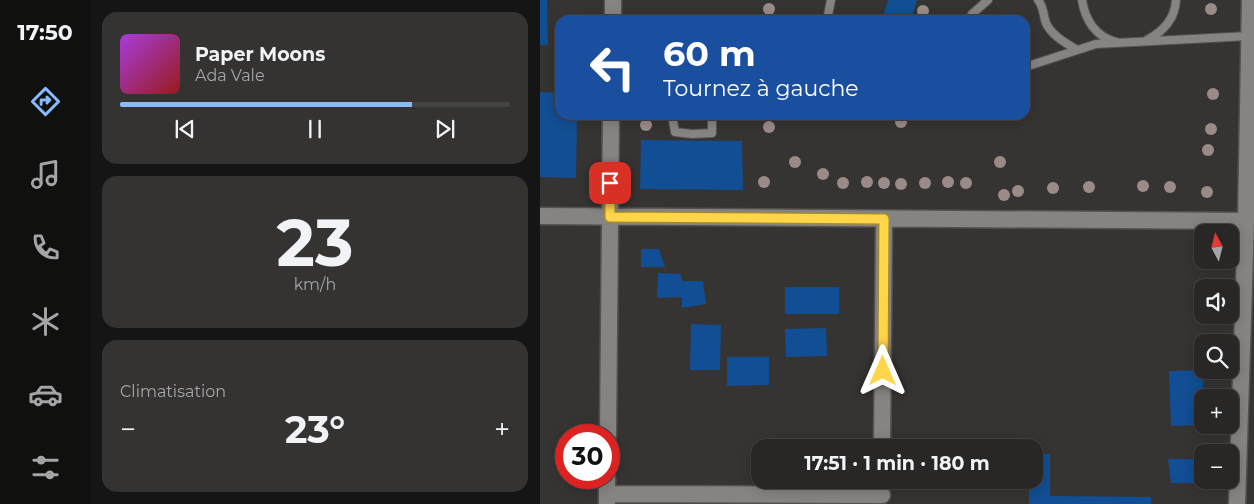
<!DOCTYPE html>
<html lang="fr">
<meta charset="utf-8">
<style>
body{margin:0;font-family:Montserrat,sans-serif;background:#343332;color:#f1f3f6;height:100vh;display:flex;flex-direction:column;font-size:19px;white-space:nowrap}
*{box-sizing:border-box;margin:0}
p{font-size:16px;color:#a5a5a7}
.icon{flex:none;width:28px;height:28px;fill:none;stroke:currentColor;stroke-width:2;stroke-linecap:round;stroke-linejoin:round}
.map{position:relative;flex:1;overflow:hidden}
.panel{display:flex;flex-direction:column;gap:12px;padding:12px;background:#161515;width:450px}
.panel>*{flex:none}
.guide{position:absolute;left:15px;top:15px;width:475px;height:105px;border-radius:15px;box-shadow:0 2px 12px #0003,0 0 0 1px #444443;background:#1a4fa0;color:#fff;overflow:hidden}
.needle{width:32px;rotate:353deg}
.buttons{position:absolute;left:654px;top:224px;display:grid;gap:10px}
.buttons a{display:grid;place-items:center;width:45px;height:45px;border-radius:10px;background:#282726;box-shadow:0 2px 12px #0003,0 0 0 1px #444443;font-size:25px}
.speed{position:absolute;left:15px;top:424px;display:flex;gap:10px;font-size:25px;font-weight:700;text-align:center}
.speed>*{display:grid;place-content:center;width:65px;height:65px;border-radius:50%;background:#282726;box-shadow:0 2px 12px #0003,0 0 0 1px #444443;line-height:1}
.speed .limit{border:8px solid #d22;background:#fff;color:#111}
.pin{position:absolute;display:grid;place-items:center;width:42px;height:42px;color:#fff;margin:-21px;border-radius:10px;box-shadow:0 2px 8px #0006}
.me{position:absolute;width:55px;margin:-28px;rotate:0deg;stroke-linejoin:round;filter:drop-shadow(0 0 4px #0008)}
.turn{display:flex;align-items:center;gap:18px;height:105px;padding:0 25px;font-size:22px}
.turn .icon{width:65px;height:65px;stroke-width:2.5}
.turn b{display:block;font-size:35px;line-height:42px}
.big{font-size:38px;font-weight:700;line-height:1.1}
.panel .widget{flex:1;display:flex;flex-direction:column;justify-content:center;gap:8px;min-width:0;padding:0 18px;border-radius:15px;background:#343332}
.panel .dial{align-items:center;gap:0}
.dial b{font-size:65px;line-height:1}
.song{display:flex;align-items:center;gap:15px}
.cover{width:60px;height:60px;border-radius:8px;background:linear-gradient(135deg,hsl(280 70% 55%),hsl(0 70% 35%))}
.played{height:5px;border-radius:2px;background:linear-gradient(90deg,#89bafc 75%,#444443 75%)}
.keys{display:flex;justify-content:space-around;direction:ltr}
.heat{display:flex;justify-content:space-between;align-items:center;font-size:28px;direction:ltr}
.trip{position:absolute;left:211px;top:439px;width:292px;height:50px;border-radius:15px;background:#282726;box-shadow:0 2px 12px #0003,0 0 0 1px #444443;font-weight:700;line-height:50px;text-align:center}
main{display:flex;flex:1;min-height:0}
.tab-bar{display:flex;flex-direction:column;width:90px;justify-content:space-around;align-items:center;background:#10100f;color:#a5a5a7}
.tab-bar .icon{width:35px;height:35px}
.tab-bar .on{color:#89bafc}
.tab-bar b{font-size:22px;color:#f1f3f6}
.map>svg:first-child{display:block}
.building{fill:#124e93}
.lines{fill:none;stroke-linecap:round;stroke-linejoin:round}
.service-casing{stroke:#545151;stroke-width:10}
.minor-casing{stroke:#545151;stroke-width:19}
.service{stroke:#868383;stroke-width:8}
.minor{stroke:#868383;stroke-width:16}
.tree{fill:#9b8b88}
.route-casing{stroke:#a68a30;stroke-width:12}
.route{stroke:#ffd54a;stroke-width:9}
</style>
<main>
<nav class="tab-bar">
<b>17:50</b>
<svg class="icon on" aria-label="directions" viewBox="0 0 24 24"><path d="M12 3l9 9-9 9-9-9zM9 14v-3h6M13 9l2 2-2 2"/></svg>
<svg class="icon" aria-label="music" viewBox="0 0 24 24"><path d="M9 18V5l10-2v13"/><circle cx="6" cy="18" r="3"/><circle cx="16" cy="16" r="3"/></svg>
<svg class="icon" aria-label="phone" viewBox="0 0 24 24"><path d="M5 4h4l2 5-3 2q2 4 5 5l2-3 5 2v4C11 20 4 13 5 4z"/></svg>
<svg class="icon" aria-label="climate" viewBox="0 0 24 24"><path d="M12 3v18M4 7l16 10M4 17L20 7"/></svg>
<svg class="icon" aria-label="car" viewBox="0 0 24 24"><path d="M5 17H2v-5l4-1 3-4h7l3 4 3 1v5h-3M9 17h6M6 11h13"/><circle cx="7" cy="17" r="2"/><circle cx="17" cy="17" r="2"/></svg>
<svg class="icon" aria-label="filters" viewBox="0 0 24 24"><path d="M4 7h16M4 17h16"/><circle cx="9" cy="7" r="2"/><circle cx="15" cy="17" r="2"/></svg>
</nav>
<section class="panel">
<div class="widget">
<div class="song"><i class="cover"></i><div><b>Paper Moons</b><p>Ada Vale</p></div></div>
<div class="played"></div>
<div class="keys"><svg class="icon" aria-label="previous" viewBox="0 0 24 24"><path d="M18 5L8 12l10 7zM5 5v14"/></svg><svg class="icon" aria-label="pause" viewBox="0 0 24 24"><path d="M8 5v14M16 5v14"/></svg><svg class="icon" aria-label="next" viewBox="0 0 24 24"><path d="M6 5l10 7-10 7zM19 5v14"/></svg></div>
</div>
<div class="widget dial"><b>23</b><p>km/h</p></div>
<div class="widget"><p>Climatisation</p>
<div class="heat"><a>−</a><b class="big">23°</b><a>+</a></div>
</div>
</section>
<div class="map">
<svg width="714" height="504" viewBox="0 0 714 504">
<rect width="100%" height="100%" fill="#363433"/>
<path class="building" d="M0,0H7L8,45H0Z
M348,0H377L371,20H342Z
M0,92L20,93V115H37L36,178L0,177Z
M101,140L202,141L203,190L100,189Z
M101,249H119L125,267H101Z
M118,273L141,274L142,281H163L166,304L142,308V297L117,298Z
M245,287H299V314H245Z
M151,324L181,325L180,370H150Z
M286,328L287,356L246,357L245,329Z
M187,357H229V385L187,386Z
M662,370H664L661,425L631,426L629,371Z
M495,454H510V496L611,497V504H489V480H495Z
M628,459H659L656,483H631Z"/>
<g class="lines">
<defs>
<path id="service" d="M498,0C504,7 503,15 506,23C512,36 526,43 537,50
M542,0C545,20 556,37 576,42
M287,20L291,0
M429,20L432,14L448,0
M607,40C624,31 635,19 636,0
M485,67L556,44L709,36
M132,115L135,132L152,134L172,133V115"/>
<path id="minor" d="M73,20V0
M0,216L706,221
M68,435L71,115
M342,448L344,219
M67,494L342,495
M67,504V478
M697,504L706,221L710,0"/>
</defs>
<use href="#service" class="service-casing"/>
<use href="#minor" class="minor-casing"/>
<use href="#service" class="service"/>
<use href="#minor" class="minor"/>
</g>
<g class="tree">
<circle cx="229" cy="9" r="6"/>
<circle cx="671" cy="9" r="6"/>
<circle cx="383" cy="11" r="6"/>
<circle cx="673" cy="94" r="6"/>
<circle cx="361" cy="122" r="6"/>
<circle cx="106" cy="125" r="6"/>
<circle cx="229" cy="127" r="6"/>
<circle cx="671" cy="129" r="6"/>
<circle cx="668" cy="150" r="6"/>
<circle cx="255" cy="162" r="6"/>
<circle cx="460" cy="162" r="6"/>
<circle cx="283" cy="174" r="6"/>
<circle cx="224" cy="182" r="6"/>
<circle cx="327" cy="182" r="6"/>
<circle cx="408" cy="182" r="6"/>
<circle cx="303" cy="183" r="6"/>
<circle cx="344" cy="183" r="6"/>
<circle cx="385" cy="183" r="6"/>
<circle cx="426" cy="183" r="6"/>
<circle cx="361" cy="184" r="6"/>
<circle cx="603" cy="186" r="6"/>
<circle cx="549" cy="187" r="6"/>
<circle cx="630" cy="187" r="6"/>
<circle cx="513" cy="188" r="6"/>
<circle cx="478" cy="191" r="6"/>
<circle cx="667" cy="192" r="6"/>
<circle cx="464" cy="195" r="6"/>
</g>
<g class="lines">
<defs>
<path id="route" d="M70,183V217L344,219L343,371"/>
</defs>
<use href="#route" class="route-casing"/>
<use href="#route" class="route"/>
</g>
</svg>
<div class="buttons">
<a><svg class="needle" viewBox="-14 -14 28 28"><path d="M0-13l5 13h-10z" fill="#e53935"/><path d="M0 13l5-13h-10z" fill="#a5a5a7"/></svg></a>
<a><svg class="icon" aria-label="sound" viewBox="0 0 24 24"><path d="M4 9h4l5-4v14l-5-4H4zM17 9q2 3 0 6"/></svg></a>
<a><svg class="icon" aria-label="search" viewBox="0 0 24 24"><circle cx="10" cy="10" r="6"/><path d="M15 15l6 6"/></svg></a>
<a>+</a>
<a>−</a>
</div>
<div class="speed"><div class="limit">30</div></div>
<div class="pin" style="left:70px;top:183px;background:#d93025"><svg class="icon" aria-label="arrive" viewBox="0 0 24 24"><path d="M6 21V4h12l-3 4 3 4H6"/></svg></div>
<svg class="me" style="left:343px;top:371px" viewBox="-20 -20 40 40"><path d="M0-17L14 15 0 8-14 15z" fill="#ffd54a" stroke="#fff" stroke-width="4"/></svg>
<div class="trip">17:51 · 1 min · 180 m</div>
<div class="guide">
<div class="turn"><svg class="icon" aria-label="left" viewBox="0 0 24 24"><path d="M17 20v-9H6M10 6l-5 5 5 5"/></svg><div><b>60 m</b>Tournez à gauche</div></div>
</div>
</div>
</main>
